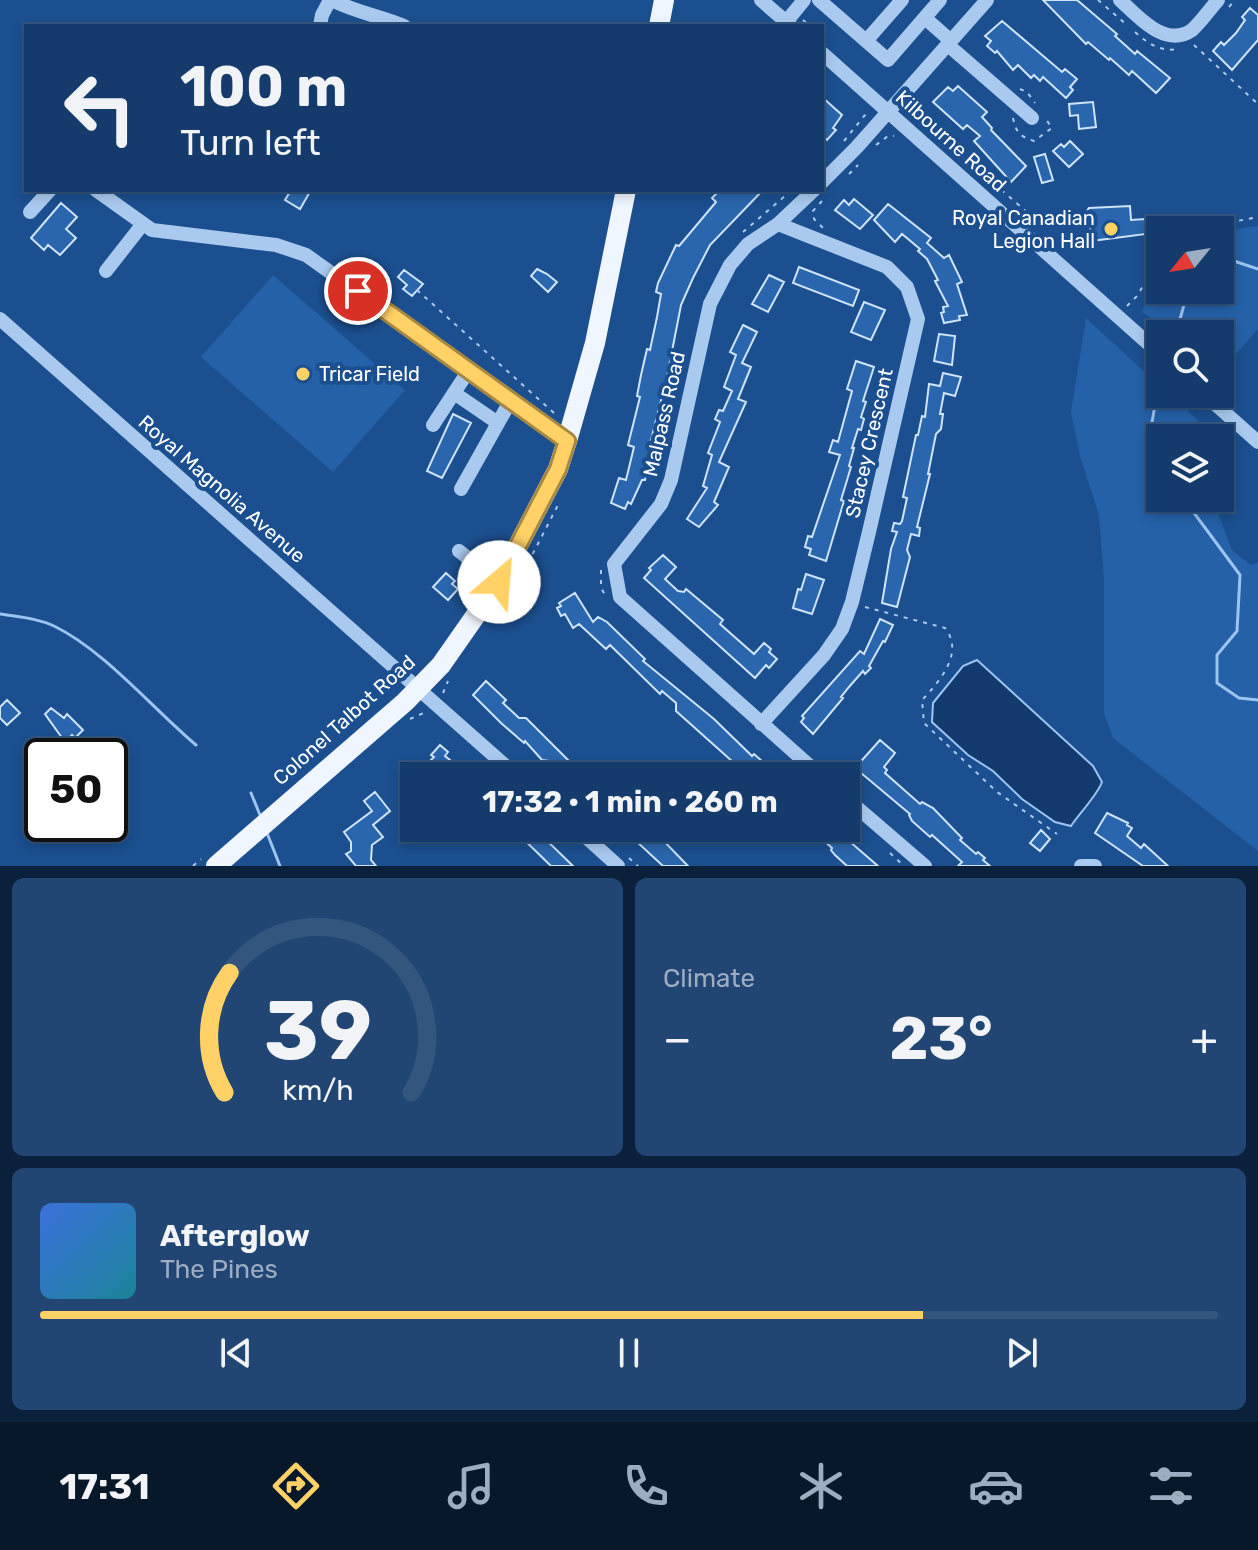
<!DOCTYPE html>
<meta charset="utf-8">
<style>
body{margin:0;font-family:Rubik,sans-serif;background:#214673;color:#f1f3f6;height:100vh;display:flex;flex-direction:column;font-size:30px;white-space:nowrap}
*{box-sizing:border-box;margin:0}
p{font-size:26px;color:#9dadc1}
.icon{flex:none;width:44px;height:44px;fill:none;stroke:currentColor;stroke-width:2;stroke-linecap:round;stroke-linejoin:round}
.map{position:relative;height:866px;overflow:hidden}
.panel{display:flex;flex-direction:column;gap:12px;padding:12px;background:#0b203b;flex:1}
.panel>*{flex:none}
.banner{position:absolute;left:24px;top:24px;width:800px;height:168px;border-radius:0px;box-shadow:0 4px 12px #0003,0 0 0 2px #33557e;background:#143b6b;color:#f1f3f6;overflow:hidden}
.needle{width:52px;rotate:240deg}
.tools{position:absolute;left:1146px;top:216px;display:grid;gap:16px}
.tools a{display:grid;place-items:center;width:88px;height:88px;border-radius:0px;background:#143b6b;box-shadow:0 4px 12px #0003,0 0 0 2px #33557e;font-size:40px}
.speed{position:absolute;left:24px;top:738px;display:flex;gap:16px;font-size:40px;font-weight:700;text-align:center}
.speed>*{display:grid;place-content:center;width:104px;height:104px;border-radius:50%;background:#143b6b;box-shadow:0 4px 12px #0003,0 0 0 2px #33557e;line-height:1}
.speed .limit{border:4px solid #111;border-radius:12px;background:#fff;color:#111}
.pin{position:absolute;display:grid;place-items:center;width:68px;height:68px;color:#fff;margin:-34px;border:4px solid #fff;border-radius:50%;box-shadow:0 2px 8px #0007}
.me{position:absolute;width:88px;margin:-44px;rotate:27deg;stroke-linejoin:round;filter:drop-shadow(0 0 6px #0008)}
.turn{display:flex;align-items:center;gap:28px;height:168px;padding:0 24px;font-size:36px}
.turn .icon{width:104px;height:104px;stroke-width:2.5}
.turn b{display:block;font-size:56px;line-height:68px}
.big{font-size:60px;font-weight:700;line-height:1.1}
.panel .widget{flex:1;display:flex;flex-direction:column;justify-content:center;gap:12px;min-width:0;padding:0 28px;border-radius:12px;background:#214673}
.panel .dial{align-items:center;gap:0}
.dial svg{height:208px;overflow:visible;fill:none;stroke:#33557e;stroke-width:7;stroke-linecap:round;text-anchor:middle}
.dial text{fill:#f1f3f6;stroke:none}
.song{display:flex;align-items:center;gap:24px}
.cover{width:96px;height:96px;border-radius:12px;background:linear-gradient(135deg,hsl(220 70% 55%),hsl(190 70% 35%))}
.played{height:8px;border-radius:4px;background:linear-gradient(90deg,#ffd166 75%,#33557e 75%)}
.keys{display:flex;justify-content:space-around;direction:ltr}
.heat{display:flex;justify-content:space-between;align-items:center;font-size:44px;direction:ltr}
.panel .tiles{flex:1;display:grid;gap:12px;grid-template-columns:1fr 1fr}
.widget:last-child{grid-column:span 2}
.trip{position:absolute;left:400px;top:762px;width:460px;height:80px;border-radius:0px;background:#143b6b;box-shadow:0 4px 12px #0003,0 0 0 2px #33557e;font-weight:700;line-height:80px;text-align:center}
.tab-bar{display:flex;height:128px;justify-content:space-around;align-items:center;background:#08182b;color:#9dadc1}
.tab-bar .icon{width:56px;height:56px}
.tab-bar .current{color:#ffd166}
.tab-bar b{font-size:36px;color:#f1f3f6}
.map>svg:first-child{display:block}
.green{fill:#2461a8}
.water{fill:#123a6d;stroke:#9cc4f0;stroke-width:2}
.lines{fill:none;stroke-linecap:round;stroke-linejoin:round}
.stream{stroke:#9cc4f0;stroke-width:3}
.building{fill:#2a66ad;stroke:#cfe3fa;stroke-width:2}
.path{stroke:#a9c9ee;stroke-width:2;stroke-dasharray:4 6;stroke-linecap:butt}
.minor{stroke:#a9c9ee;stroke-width:14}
.major{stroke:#f0f6ff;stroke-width:20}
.route-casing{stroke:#a68842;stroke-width:20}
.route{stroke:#ffd166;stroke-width:14}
.poi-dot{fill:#ffd166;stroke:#1b4f8f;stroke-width:3}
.labels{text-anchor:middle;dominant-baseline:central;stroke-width:8;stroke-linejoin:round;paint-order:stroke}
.street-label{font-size:20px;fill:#fff;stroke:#1b4f8f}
.poi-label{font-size:20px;fill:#fff;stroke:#1b4f8f;text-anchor:end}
</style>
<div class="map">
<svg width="1258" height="866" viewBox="0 0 1258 866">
<rect width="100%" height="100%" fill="#1b4f8f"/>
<path class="green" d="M1258,226V329L1220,372V334H1175L1142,312L1160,264V290H1220V231Z
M273,275L405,390L333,472L201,357Z
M1086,318L1160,386V394H1169L1211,432V438H1160V498H1216V508L1232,550L1251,565L1258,563V851L1113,738L1104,713V580L1099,515L1080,456L1071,412Z"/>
<path class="water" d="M977,660L1093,766L1102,782C1098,794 1079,814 1071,826L1055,822L1022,799L993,771L968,755L932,722L933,703L963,666Z"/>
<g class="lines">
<path class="stream" d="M1220,269L1234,261L1258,269
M1176,334L1188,290
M1160,376L1150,434L1160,455
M1183,498L1240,575L1237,631L1217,655V683L1239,698L1258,700
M0,614C18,617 37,618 54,626C105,651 152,708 196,745
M251,793L260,815
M267,833L280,866"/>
</g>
<path class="building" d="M1043,0H1077L1117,34L1115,36L1135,54L1137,51L1170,78L1156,93L1132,71L1129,75L1110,58L1109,60L1088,42L1086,44Z
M1250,8L1258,15V40L1232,70L1213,51L1221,42L1224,45L1236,33L1245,20L1242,17Z
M1002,21L1062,72L1065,69L1077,79L1070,87L1073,90L1066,98L1043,77L1040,81L1034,75L1031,78L1018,65L1013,70L997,51L995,53L987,46L991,41L985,36Z
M958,86L987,112L982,117L992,128L991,130L1026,166L1011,182L974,141L980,136L967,125L963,129L933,102L948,87L953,91Z
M822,97L842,115L833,128L836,130L827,140L822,136Z
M1093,102L1096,127L1079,129L1078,115L1070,116L1069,104Z
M1070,141L1083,154L1069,167L1053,151L1061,144L1064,147Z
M1045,154L1053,180L1042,183L1034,157Z
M291,190H311L300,209L285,200Z
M720,190H763L710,245L693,278L681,305L667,377L651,440H653L645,480H642L631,504L628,502L625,509L611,503L619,478L626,480L634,447L628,445L640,397L637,396L641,375L647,349L650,350L657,317L661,294L656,292L658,283L676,245L679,246L716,202L712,198Z
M854,199L873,215L860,229L835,210L844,200L849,205Z
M61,203L77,217L66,229L76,238L60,255L48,245L44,250L31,238Z
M888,204L931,238L927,243L944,258L949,255L962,282L957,284L967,315L959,316L960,320L944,323L941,313L944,312L943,307L948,306L935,281L938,280L927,259L918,251L920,249L902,234L895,242L874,220Z
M1130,206L1131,220L1145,219L1146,234L1091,241L1090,221L1084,215L1089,208Z
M799,267L859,290L853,306L793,283Z
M537,269L547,274L557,282L548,292L531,276Z
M404,270L423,284L412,296L403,289L407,285L398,277Z
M769,275L784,282L768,312L752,304Z
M864,302L885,310L871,340L851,332Z
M743,325L757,332L742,363L751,367L738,399L746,402L719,462L729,467L714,502L718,505L699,527L687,519L707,488L703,486L712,455L708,453L720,422L715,419L719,410L723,411L732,391L724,387L736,355L730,352Z
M939,334L955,336L952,365L934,361Z
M856,361L874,367L863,401L866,402L861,417L864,419L861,430L858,429L852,448H854L849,466L851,467L841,500L844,501L826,561L809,555L811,549L805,547L808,536L812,537L840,455L829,452L833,440L838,442L852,391L847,389Z
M943,373L961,377L955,396L944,393L940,414H943L941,429L936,434L928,474H930L917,527L920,528L919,536L911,534L907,550L910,557L897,607L882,603L891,549L897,532L892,531L894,523L900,524L902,521L907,498L903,497L916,435H918L922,416L925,417L929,384L940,386Z
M453,414L471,423L442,478L427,471Z
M663,555L676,567L665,579L678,591L684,592L686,589L723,620L720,624L754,654L764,643L771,649L769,652L777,659L769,668L766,665L755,678L644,578L651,570L649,568Z
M446,573L455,581L452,584L458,589L448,600L433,587Z
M806,574L824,580L812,614L793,608L798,589L801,590Z
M575,593L593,622L598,617L607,622L645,659L643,661L714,719L752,756L754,754L772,770L766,776H738L743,771L676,711V703L662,691L660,694L610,645L606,649L579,624L573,628L565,614L561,616L557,608L561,606L559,603Z
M880,619L893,625L885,642L883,641L869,666L871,668L865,674L863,671L849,687L841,697L843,698L813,734L801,722L804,718L802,716L860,651L864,654Z
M486,681L506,700L503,703L519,718H526L572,764H579L586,770L581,776H564L549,761L542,760L525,741L524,743L501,723L473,695Z
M7,700L20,713L7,725L0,718V707Z
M51,708L64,718L67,714L83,730L75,738L72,735L65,742L45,714Z
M880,740L895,753L884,767L887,770L885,773L920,804L922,802L933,808L962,838L960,840L976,854L978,852L985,858L983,860L990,866H958L962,862L932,835L930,837L912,821L909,815L910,814L855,768Z
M440,745L448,752L445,756L460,768L463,765L476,776H437L431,771L433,767L428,763L434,757L431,755Z
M375,792L390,811L373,825L383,837L372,845L371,860L376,866H356L346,854L351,851V842L344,832L372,811L364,801Z
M1107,813L1128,823L1127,825L1132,828L1127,836L1141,848L1144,844L1168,866H1143L1095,833Z
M512,828H534L573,866H551Z
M622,828H643L654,838L657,834L688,866H663Z
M810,828H834L878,866H847L835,855L831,850L832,848Z
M1041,830L1050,839L1040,851L1030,843Z"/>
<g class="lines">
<path class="path" d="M1098,0L1127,25
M1229,7L1235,0
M803,20L810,26
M1135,32C1149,44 1160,52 1179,49
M1194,45L1258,104
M1020,89L1027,92L1035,103
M909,111L917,100
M911,111L1044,227
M1013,118C1016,132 1019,136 1034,141L1052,128L1045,118
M844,141L865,115V111
M876,145L888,136H894
M849,174L858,165
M822,201L813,211L814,219L823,228
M1190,230L1258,217
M743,232L792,190
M417,290L554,413
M1127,306L1138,295L1160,253
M528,563L558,505
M601,570V588L607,598
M865,607L945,628C965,653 939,682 922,700L924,723L997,792L1057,834
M443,693L448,681
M410,719L426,712
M528,769L537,776
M890,853L904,866
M629,858L638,866
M193,866L201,859"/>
<path class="minor" d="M332,0C355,12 380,16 404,26
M761,0L791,26
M819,0L888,60L940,0
M1120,0C1138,16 1165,49 1192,30C1201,22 1210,9 1218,0
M925,18L951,41
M786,22L804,0
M320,26L322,15L330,0
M866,41L902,0
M948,45L1032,118
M822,53L1160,354
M822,182L857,147L987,0
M96,190L152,230L276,245L306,255L567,441
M814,190L778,224L748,244L730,265L710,304L671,480L661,504L614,564L620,597L821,776
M30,212L50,190
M106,271L142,225
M0,319L517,776
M454,393L498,423
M1204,394L1258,442
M433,425L469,370
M461,489L511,400
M459,551L499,582
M761,724L824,655L842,629L852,602L869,532L918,319L907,287L887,267L778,224
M846,798L925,866
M576,828L618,866
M1081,866H1095"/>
<path class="major" d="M659,26L664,0
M216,866L405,702L441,665L499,582L558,469L567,441L595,343L626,190"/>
</g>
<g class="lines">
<defs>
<path id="route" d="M358,291L567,441L558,469L499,582"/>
</defs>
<use href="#route" class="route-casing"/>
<use href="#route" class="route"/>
</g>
<g class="poi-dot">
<circle cx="1111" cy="229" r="8"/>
<circle cx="303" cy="374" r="8"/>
</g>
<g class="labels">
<g class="street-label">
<text transform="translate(951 141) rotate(42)">Kilbourne Road</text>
<text transform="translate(664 414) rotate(-77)">Malpass Road</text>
<text transform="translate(869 443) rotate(-77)">Stacey Crescent</text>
<text transform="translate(222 489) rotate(41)">Royal Magnolia Avenue</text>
<text transform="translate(344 720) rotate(-42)">Colonel Talbot Road</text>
</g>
<g class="poi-label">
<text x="1095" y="218">Royal Canadian<tspan x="1095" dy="23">Legion Hall</tspan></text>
<text x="319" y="374" text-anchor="start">Tricar Field</text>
</g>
</g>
</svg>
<div class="tools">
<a><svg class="needle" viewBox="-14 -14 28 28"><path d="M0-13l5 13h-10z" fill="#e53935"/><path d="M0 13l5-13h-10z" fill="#9dadc1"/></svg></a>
<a><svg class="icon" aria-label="search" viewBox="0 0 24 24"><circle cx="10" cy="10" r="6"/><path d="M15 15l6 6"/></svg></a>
<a><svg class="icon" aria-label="layers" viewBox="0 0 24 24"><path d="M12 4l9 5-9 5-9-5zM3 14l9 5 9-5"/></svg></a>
</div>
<div class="speed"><div class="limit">50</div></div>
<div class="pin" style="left:358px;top:291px;background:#d93025"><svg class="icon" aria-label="arrive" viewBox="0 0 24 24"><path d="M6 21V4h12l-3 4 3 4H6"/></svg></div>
<svg class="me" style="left:499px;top:582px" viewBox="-20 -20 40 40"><circle r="19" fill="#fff"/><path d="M0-13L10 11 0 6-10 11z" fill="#ffd166"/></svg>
<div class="trip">17:32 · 1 min · 260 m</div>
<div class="banner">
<div class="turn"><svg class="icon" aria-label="left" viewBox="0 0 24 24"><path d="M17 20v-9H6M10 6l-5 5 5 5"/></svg><div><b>100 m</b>Turn left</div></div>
</div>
</div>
<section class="panel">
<div class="tiles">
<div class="widget dial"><svg viewBox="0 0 100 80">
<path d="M14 69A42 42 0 1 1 86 69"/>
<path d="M14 69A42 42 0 0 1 16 23" stroke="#ffd166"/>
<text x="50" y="56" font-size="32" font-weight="700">39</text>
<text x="50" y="72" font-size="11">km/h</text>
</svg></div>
<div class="widget"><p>Climate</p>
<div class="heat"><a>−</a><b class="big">23°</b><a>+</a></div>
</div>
<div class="widget">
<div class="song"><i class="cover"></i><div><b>Afterglow</b><p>The Pines</p></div></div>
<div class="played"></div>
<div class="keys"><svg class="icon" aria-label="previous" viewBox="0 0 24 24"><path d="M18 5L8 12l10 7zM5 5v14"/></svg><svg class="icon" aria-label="pause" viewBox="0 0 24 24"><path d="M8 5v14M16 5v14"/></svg><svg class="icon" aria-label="next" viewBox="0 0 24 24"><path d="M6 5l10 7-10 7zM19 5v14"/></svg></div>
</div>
</div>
</section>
<nav class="tab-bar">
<b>17:31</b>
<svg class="icon current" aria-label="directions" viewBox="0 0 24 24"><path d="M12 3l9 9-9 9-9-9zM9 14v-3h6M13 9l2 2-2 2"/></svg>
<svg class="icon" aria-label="music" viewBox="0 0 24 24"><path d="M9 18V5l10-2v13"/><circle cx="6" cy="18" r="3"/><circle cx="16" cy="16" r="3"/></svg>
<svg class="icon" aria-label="phone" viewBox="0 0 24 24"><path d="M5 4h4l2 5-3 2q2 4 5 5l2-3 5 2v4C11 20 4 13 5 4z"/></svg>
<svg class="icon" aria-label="climate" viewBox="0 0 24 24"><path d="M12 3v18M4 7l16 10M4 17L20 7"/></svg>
<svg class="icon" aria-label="car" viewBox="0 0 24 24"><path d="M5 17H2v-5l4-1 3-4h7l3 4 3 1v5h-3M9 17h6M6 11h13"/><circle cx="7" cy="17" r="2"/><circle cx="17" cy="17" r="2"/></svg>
<svg class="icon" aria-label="filters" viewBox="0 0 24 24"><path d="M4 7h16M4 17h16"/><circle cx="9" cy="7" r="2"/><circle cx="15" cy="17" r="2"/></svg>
</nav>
